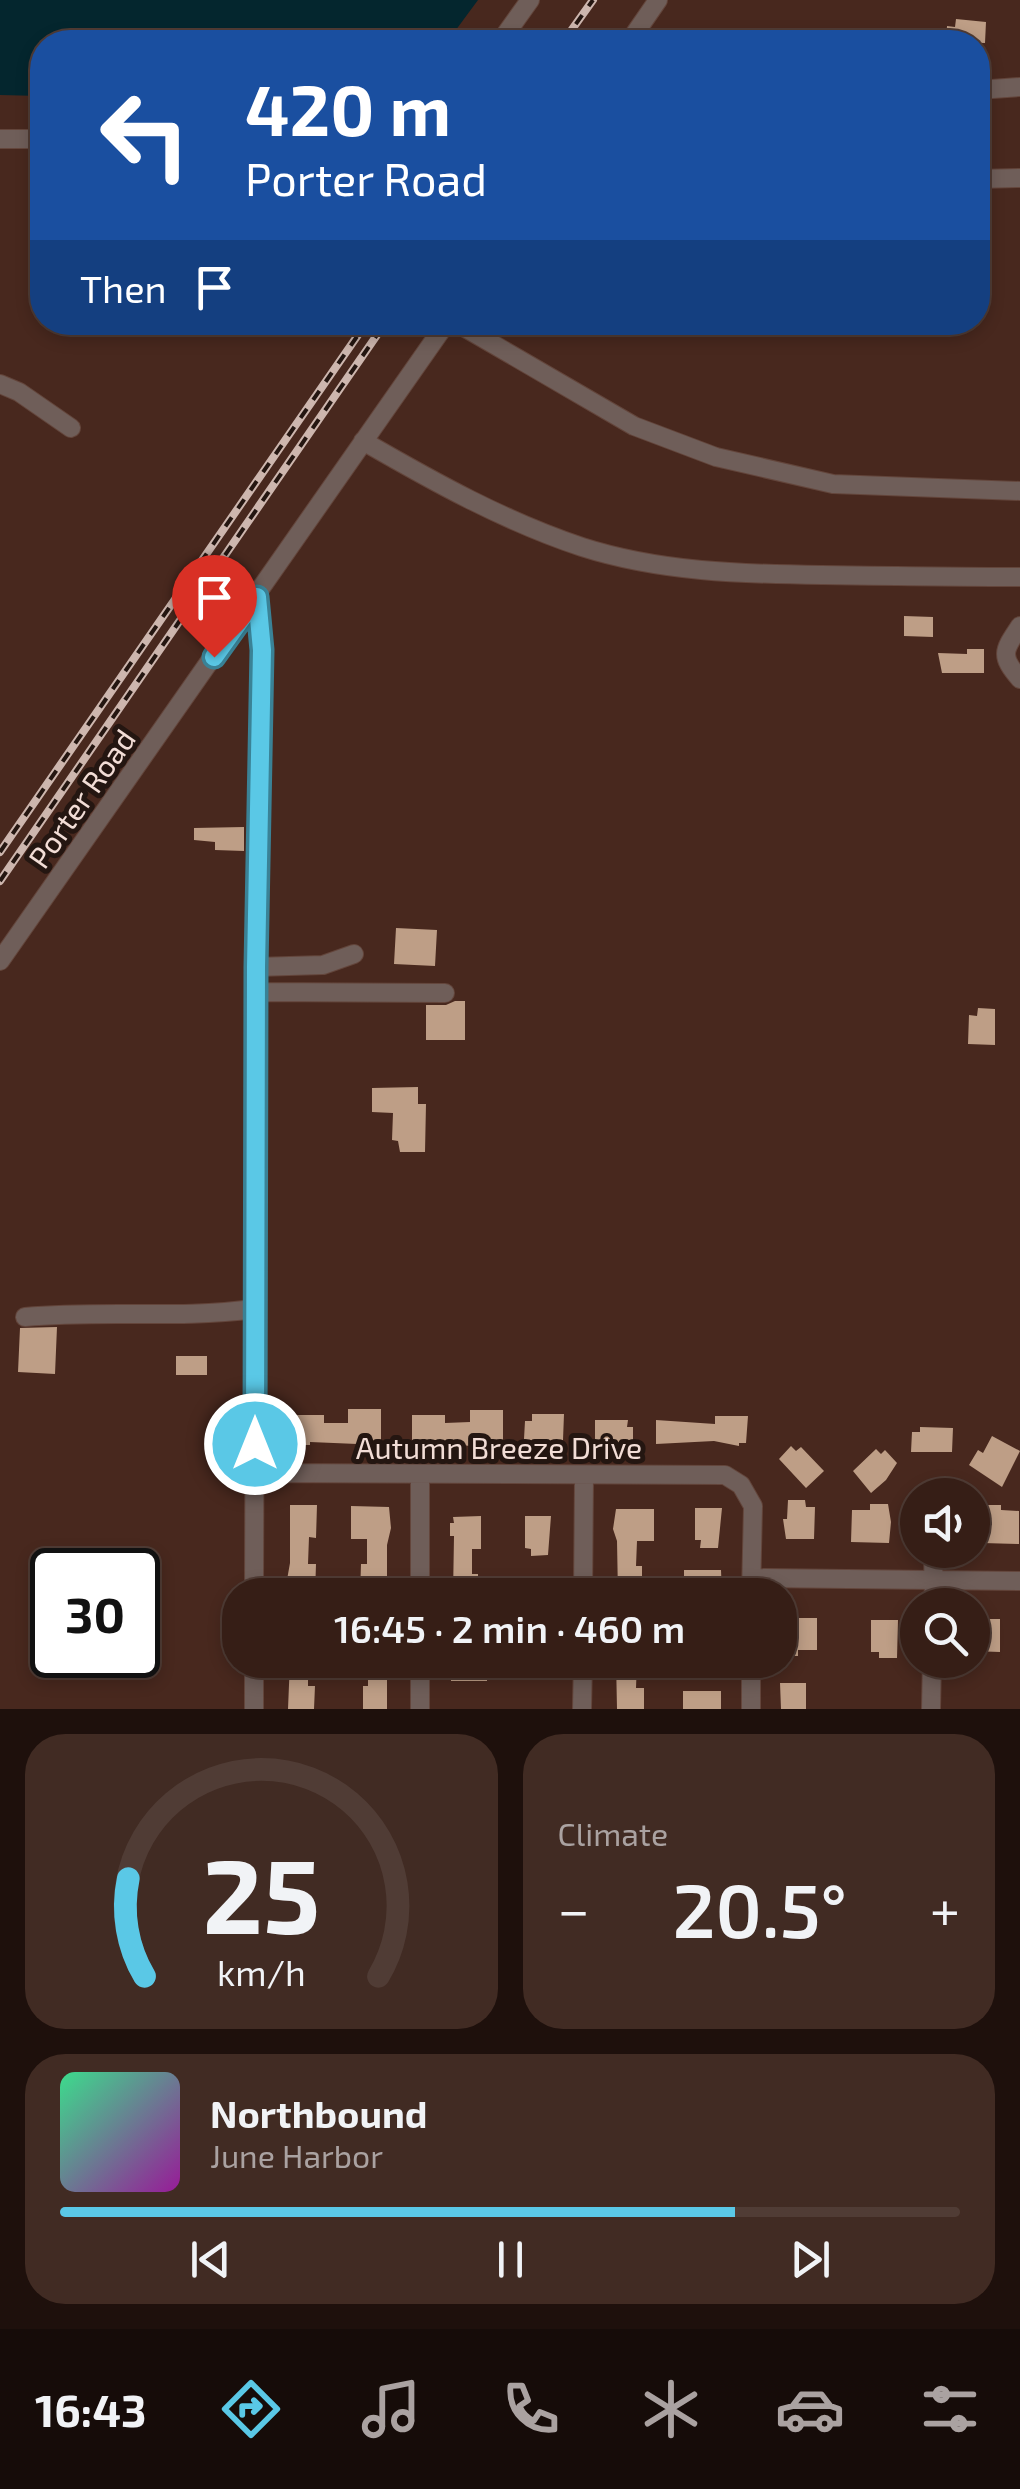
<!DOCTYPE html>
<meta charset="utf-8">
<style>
body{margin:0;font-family:"Exo 2",sans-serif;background:#412b23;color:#f1f3f6;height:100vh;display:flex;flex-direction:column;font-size:38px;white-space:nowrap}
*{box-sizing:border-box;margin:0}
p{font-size:32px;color:#aaa2a1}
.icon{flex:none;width:55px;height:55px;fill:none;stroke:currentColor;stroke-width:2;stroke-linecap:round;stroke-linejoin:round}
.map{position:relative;height:1709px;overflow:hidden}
.sheet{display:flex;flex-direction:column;gap:25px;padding:25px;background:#1e100c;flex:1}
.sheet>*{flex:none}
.guide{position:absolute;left:30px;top:30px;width:960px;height:305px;border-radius:40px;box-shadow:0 5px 15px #0003,0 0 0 2px #503c35;background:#1a4fa0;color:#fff;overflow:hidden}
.controls{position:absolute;left:900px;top:1478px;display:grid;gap:20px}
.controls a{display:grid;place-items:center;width:90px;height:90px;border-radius:50%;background:#361e16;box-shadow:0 5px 15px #0003,0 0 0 2px #503c35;font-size:50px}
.speed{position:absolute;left:30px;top:1548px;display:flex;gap:20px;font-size:50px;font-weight:700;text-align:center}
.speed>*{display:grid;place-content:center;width:130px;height:130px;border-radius:50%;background:#361e16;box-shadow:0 5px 15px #0003,0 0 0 2px #503c35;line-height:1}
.speed .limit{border:5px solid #111;border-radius:15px;background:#fff;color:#111}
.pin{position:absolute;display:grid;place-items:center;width:85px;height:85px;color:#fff;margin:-102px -42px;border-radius:50% 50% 50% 0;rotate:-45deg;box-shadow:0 0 10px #0007}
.pin .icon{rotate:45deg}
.me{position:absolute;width:110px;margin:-55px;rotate:0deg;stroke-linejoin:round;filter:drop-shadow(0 0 8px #0008)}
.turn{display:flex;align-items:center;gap:35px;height:210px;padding:0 50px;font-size:45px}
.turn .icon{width:130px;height:130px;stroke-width:2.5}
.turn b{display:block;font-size:70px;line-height:85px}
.then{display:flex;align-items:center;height:95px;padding:0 50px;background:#0003;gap:20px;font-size:38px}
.big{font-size:75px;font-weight:600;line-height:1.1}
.sheet .widget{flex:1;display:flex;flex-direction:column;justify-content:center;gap:15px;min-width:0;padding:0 35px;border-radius:40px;background:#412b23}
.sheet .dial{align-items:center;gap:0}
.dial svg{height:260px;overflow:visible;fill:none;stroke:#503c35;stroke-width:7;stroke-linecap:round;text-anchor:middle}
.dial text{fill:#f1f3f6;stroke:none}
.song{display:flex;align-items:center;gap:30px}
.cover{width:120px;height:120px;border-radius:15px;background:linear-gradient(135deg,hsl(150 70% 55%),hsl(300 70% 35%))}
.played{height:10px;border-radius:5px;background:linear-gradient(90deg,#5ac8e6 75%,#503c35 75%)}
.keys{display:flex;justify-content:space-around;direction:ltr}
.heat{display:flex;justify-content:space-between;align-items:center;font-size:55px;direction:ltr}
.sheet .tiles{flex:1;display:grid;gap:25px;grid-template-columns:1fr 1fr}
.widget:last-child{grid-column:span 2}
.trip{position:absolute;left:222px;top:1578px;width:575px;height:100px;border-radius:40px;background:#361e16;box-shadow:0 5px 15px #0003,0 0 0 2px #503c35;font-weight:600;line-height:100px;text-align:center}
.menu{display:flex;height:160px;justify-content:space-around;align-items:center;background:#160c09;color:#aaa2a1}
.menu .icon{width:70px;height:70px}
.menu .current{color:#5ac8e6}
.menu b{font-size:45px;color:#f1f3f6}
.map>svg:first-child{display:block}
.water{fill:#04262e}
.building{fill:#be9e86}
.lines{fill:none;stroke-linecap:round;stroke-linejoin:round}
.minor-casing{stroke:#63453b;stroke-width:20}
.minor{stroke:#6f5e59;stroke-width:18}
.rail-casing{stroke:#cdb6ae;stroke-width:8}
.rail{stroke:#241611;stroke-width:4;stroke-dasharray:11;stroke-linecap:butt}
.route-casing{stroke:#3a8296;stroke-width:25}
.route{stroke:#5ac8e6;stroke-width:18}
.labels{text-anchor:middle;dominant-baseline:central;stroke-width:10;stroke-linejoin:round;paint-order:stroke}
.street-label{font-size:30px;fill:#f2ddd6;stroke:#241611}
</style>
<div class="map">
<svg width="1020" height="1709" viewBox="0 0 1020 1709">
<rect width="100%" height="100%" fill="#48281e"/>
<path class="water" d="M0,0H478L447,42H42V96L0,95Z"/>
<path class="building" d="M956,19L986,22L985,43L946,42L947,26L955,27Z
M904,616L933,617V637L904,636Z
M967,649H984V673H942L938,653L967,654Z
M244,827V851L215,850V842L194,840V828Z
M396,928L437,930L435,966L394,964Z
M455,1001H465V1040H426V1005H446Z
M978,1008L995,1009V1045L968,1044L969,1015L977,1016Z
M418,1087V1104H426L425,1152H400L398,1141L392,1140L393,1113L372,1112V1088Z
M57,1327L55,1374L18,1372L20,1328Z
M176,1356H207V1375H176Z
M348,1409H381V1445L310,1442V1445H297V1442H291V1415H324V1423H348Z
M470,1410H503V1446H469L464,1445V1442H412V1415H445V1423L470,1422Z
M532,1414H564L563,1440L543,1444L524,1439L525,1421H532Z
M715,1416H748L746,1443H739V1446L714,1441L656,1444V1420L715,1424Z
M595,1420H628L627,1427H633V1445L595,1446Z
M920,1427L953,1428L952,1452H911L912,1432H920Z
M992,1436L1020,1451L1002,1487L969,1465L978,1450L983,1453Z
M791,1446L796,1451L801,1447L824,1471L806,1488L779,1459Z
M876,1449L881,1454L885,1450L897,1463L886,1480L871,1493L853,1471Z
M788,1500H805L806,1507H815L814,1539H786L783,1519H787Z
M870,1504H888L891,1522L889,1543L851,1542L852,1510H870Z
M290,1505H317L316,1538L309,1537L308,1564H316L315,1595H288L285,1591L290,1563Z
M984,1505H1001V1510L1019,1511V1544L982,1543Z
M351,1506L389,1507L391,1528L387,1545V1595H360L361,1564H367V1539H351Z
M695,1508H722L718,1548H700L701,1540H695Z
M616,1509H654V1541H637L636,1566H642V1595H618L617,1541L613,1529Z
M481,1516V1549H472V1574H478V1595H453L454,1536H450V1523H454L453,1517Z
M525,1516H551L548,1555L531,1556V1549L525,1548Z
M684,1570H721L722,1595H684Z
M780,1618H817V1650H798V1656H781Z
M972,1619H1000V1652L972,1651Z
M871,1620H898L897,1658H879V1652H871Z
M290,1660H308V1686H315L314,1709H288Z
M368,1660H387V1709H363V1686H368Z
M451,1660H487V1681H451Z
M616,1660H637L636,1688H644V1709H617Z
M780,1683H806V1709H781Z
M683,1691H721V1709H683Z"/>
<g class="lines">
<defs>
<path id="minor" d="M500,42L530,0
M629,42L658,0
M978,90L1020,87
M0,139H42
M978,179L1020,178
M455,322L634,426L716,457L833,484L1020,491
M0,384L19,392L71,428
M363,441C434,482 504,521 582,547C660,572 742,574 822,575C888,576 954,577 1020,577
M1020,626C1004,650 999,655 1020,679
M0,961L447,322
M256,967L323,965L354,954
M256,992L445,993
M25,1317C102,1310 178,1319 254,1309
M255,1473L725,1475L741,1485L753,1506L751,1595
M933,1550L934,1605
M751,1578L1020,1581
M254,1595L256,967L262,651L257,597
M420,1595V1475
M583,1595L584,1475
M420,1660V1709
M254,1709V1660
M582,1709L583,1660
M751,1709V1660
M931,1709L932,1660"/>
</defs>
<use href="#minor" class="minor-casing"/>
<use href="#minor" class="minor"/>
<defs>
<path id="rail" d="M563,42L593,0
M0,852L367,322
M0,881L386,322"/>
</defs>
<use href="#rail" class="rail-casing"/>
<use href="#rail" class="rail"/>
</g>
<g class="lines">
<defs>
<path id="route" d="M214,657L257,597L262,650L256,967L255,1444"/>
</defs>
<use href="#route" class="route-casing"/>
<use href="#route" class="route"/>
</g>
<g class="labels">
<g class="street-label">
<text transform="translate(81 798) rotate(-55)">Porter Road</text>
<text x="499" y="1447">Autumn Breeze Drive</text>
</g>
</g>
</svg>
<div class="controls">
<a><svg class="icon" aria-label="sound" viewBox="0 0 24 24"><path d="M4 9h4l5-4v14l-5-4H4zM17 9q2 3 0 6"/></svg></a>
<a><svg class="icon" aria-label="search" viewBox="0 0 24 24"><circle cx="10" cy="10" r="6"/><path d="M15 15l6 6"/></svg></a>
</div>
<div class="speed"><div class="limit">30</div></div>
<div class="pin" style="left:214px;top:657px;background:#d93025"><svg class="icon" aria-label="arrive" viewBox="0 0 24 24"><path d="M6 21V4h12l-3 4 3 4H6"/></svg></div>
<svg class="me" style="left:255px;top:1444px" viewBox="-20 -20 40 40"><circle r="17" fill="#5ac8e6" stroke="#fff" stroke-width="3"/><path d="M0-11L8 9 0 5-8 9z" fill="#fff"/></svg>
<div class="trip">16:45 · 2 min · 460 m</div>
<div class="guide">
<div class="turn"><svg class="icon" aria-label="left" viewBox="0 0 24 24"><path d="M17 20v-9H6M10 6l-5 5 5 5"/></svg><div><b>420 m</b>Porter Road</div></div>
<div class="then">Then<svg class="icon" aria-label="arrive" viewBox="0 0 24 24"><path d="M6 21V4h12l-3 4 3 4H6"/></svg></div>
</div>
</div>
<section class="sheet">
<div class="tiles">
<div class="widget dial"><svg viewBox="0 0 100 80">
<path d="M14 69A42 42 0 1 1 86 69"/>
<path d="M14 69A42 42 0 0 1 9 39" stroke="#5ac8e6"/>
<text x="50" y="56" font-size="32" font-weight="700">25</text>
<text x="50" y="72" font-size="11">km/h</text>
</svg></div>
<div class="widget"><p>Climate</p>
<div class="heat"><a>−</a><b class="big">20.5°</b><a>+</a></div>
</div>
<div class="widget">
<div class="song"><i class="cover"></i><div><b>Northbound</b><p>June Harbor</p></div></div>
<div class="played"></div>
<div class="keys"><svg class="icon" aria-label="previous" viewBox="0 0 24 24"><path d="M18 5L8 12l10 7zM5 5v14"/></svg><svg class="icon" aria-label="pause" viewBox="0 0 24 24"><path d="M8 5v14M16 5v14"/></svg><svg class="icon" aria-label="next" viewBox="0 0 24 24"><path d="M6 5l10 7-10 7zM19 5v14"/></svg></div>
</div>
</div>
</section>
<nav class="menu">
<b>16:43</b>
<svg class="icon current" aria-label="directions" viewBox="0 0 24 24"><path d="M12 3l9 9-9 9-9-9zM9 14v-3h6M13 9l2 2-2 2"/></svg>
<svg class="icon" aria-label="music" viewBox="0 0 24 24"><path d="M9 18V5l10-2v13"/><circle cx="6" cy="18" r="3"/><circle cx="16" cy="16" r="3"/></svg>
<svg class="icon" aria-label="phone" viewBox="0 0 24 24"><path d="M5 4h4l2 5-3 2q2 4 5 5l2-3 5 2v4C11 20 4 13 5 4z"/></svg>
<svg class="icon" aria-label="climate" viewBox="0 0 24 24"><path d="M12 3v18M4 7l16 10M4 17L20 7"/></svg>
<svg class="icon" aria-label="car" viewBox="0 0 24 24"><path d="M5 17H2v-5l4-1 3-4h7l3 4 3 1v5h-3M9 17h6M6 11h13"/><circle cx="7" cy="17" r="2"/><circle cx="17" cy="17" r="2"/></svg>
<svg class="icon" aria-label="filters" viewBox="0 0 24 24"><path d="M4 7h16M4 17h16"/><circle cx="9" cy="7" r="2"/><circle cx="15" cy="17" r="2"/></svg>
</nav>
